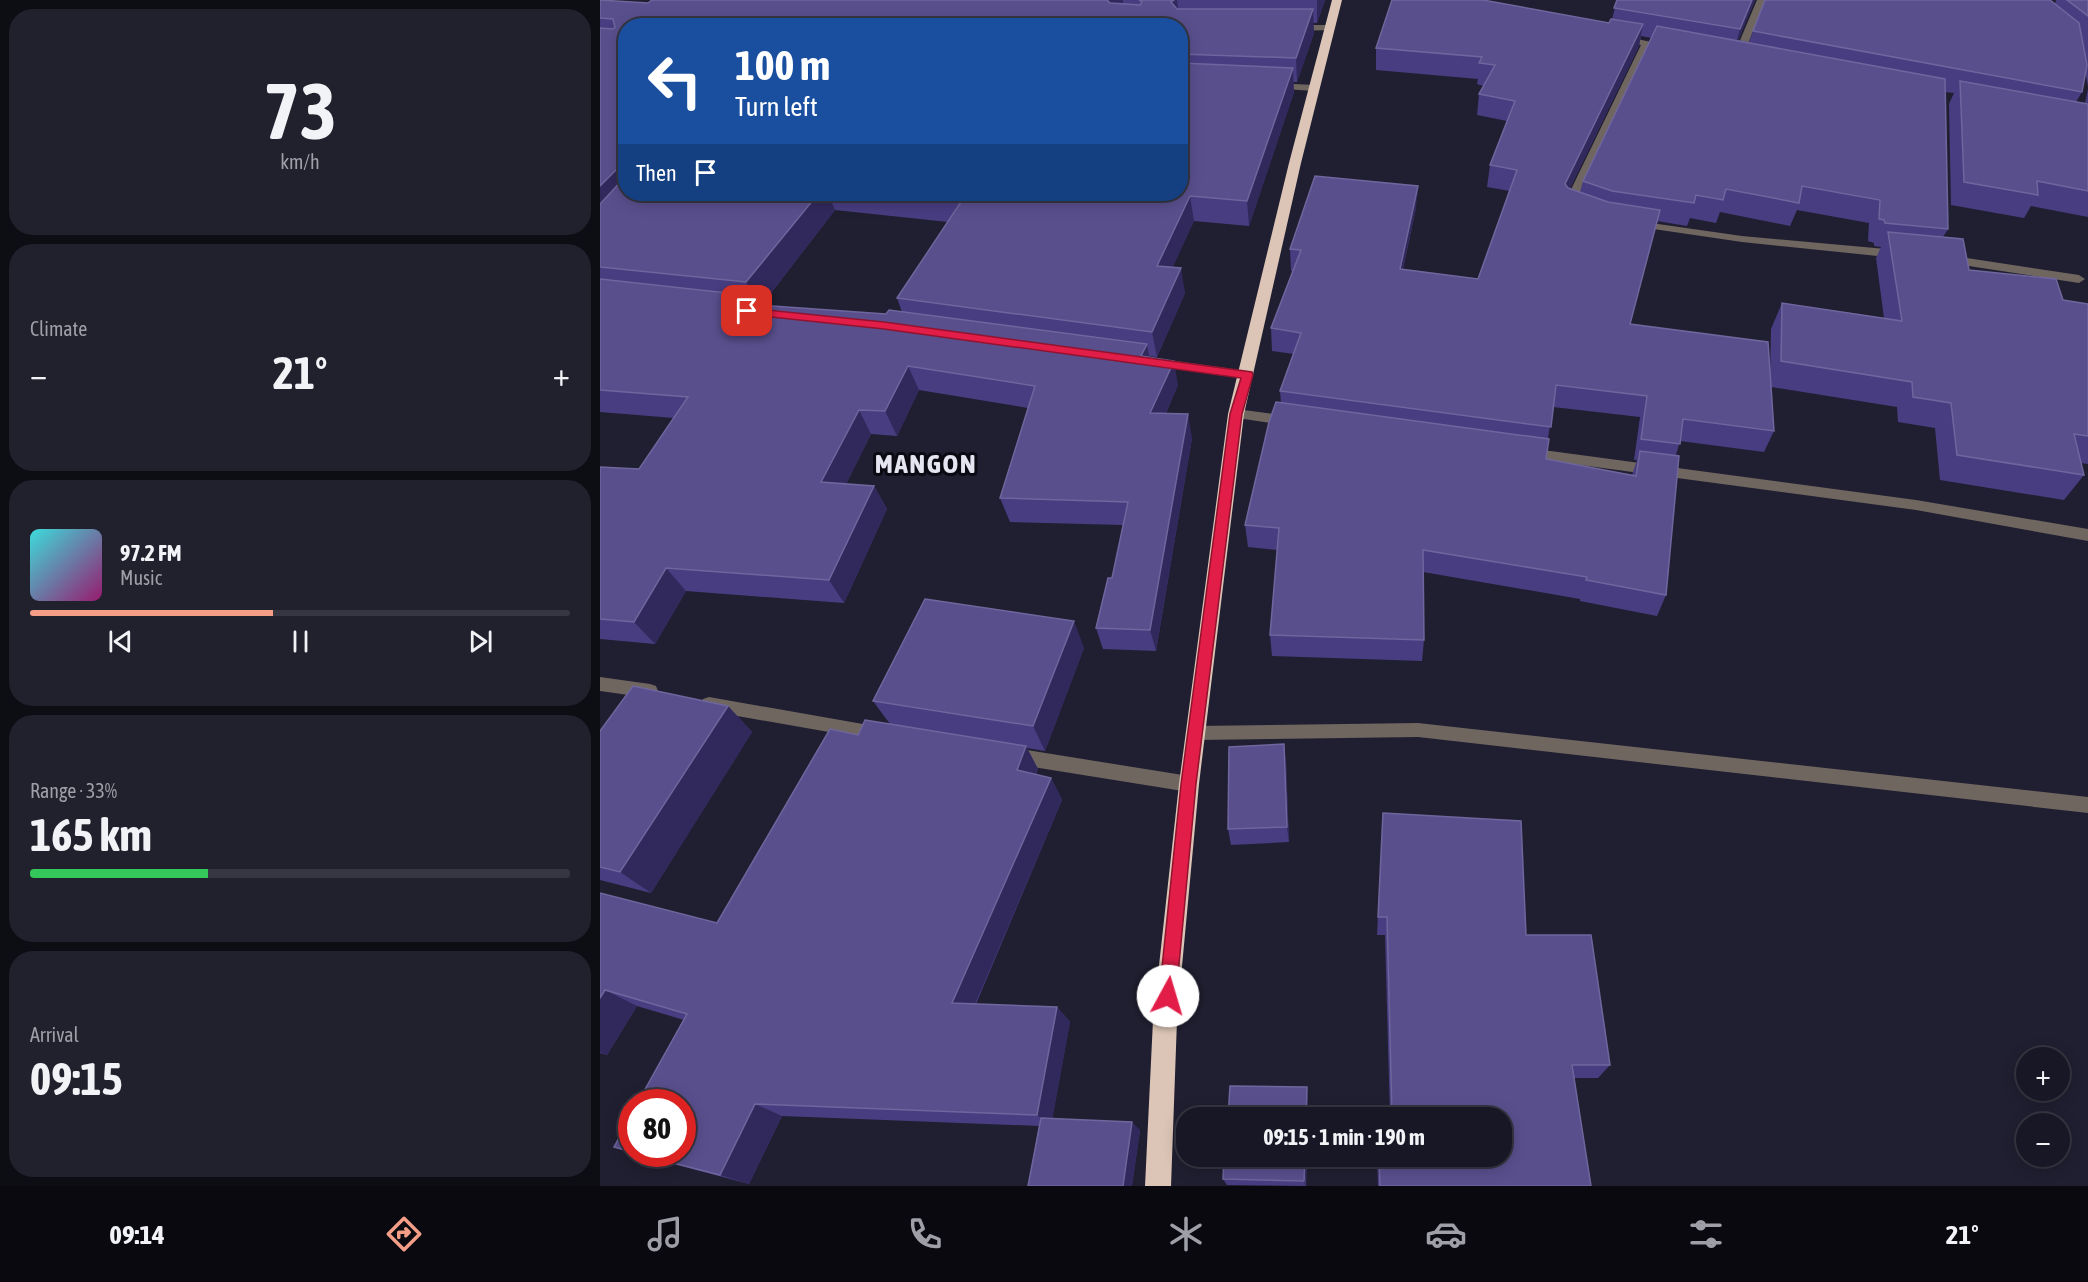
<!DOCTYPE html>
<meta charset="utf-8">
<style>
body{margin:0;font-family:"Asap Condensed",sans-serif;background:#21202d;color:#f1f3f6;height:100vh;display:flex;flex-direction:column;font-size:22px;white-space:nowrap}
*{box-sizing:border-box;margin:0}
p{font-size:20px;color:#9f9fa7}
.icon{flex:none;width:33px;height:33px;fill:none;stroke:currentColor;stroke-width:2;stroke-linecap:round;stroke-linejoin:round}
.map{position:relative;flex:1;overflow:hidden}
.sheet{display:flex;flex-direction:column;gap:9px;padding:9px;background:#0d0d14;width:600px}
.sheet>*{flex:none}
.banner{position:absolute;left:18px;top:18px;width:570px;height:183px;border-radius:24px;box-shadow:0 3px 15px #0003,0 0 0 2px #363642;background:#1a4fa0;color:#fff;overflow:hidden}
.buttons{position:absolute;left:1416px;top:1047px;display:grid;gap:12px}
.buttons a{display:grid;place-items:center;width:54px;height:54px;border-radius:50%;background:#181725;box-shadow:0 3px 15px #0003,0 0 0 2px #363642;font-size:30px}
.speed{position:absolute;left:18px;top:1089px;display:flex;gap:12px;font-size:30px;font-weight:700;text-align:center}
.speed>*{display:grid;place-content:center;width:78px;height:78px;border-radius:50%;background:#181725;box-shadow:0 3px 15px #0003,0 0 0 2px #363642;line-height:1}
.speed .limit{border:9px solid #d22;background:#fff;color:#111}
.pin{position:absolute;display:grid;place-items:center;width:51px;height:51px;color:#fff;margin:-26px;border-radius:12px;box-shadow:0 3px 9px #0006}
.me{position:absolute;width:66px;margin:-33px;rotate:6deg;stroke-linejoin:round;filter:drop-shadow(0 0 4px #0008)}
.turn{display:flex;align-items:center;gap:21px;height:126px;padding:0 18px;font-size:27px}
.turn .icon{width:78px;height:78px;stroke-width:2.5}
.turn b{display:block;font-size:42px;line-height:51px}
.then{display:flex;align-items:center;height:57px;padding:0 18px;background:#0003;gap:12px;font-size:22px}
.big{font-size:45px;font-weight:700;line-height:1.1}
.sheet .tile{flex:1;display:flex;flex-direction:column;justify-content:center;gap:9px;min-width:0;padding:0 21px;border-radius:24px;background:#21202d}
.sheet .dial{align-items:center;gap:0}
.dial b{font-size:78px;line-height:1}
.song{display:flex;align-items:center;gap:18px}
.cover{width:72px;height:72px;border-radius:9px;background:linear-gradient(135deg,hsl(180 70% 55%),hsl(320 70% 35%))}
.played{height:6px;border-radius:3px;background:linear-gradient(90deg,#f49e88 45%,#363642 45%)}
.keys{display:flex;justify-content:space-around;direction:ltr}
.heat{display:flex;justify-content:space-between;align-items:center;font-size:33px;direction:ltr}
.charge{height:9px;border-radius:4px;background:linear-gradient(90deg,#34c759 33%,#363642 0)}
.trip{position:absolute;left:576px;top:1107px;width:336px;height:60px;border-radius:24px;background:#181725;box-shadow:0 3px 15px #0003,0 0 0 2px #363642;font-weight:700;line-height:60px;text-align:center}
.tab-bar{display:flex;height:96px;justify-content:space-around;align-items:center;background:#0a090f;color:#9f9fa7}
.tab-bar .icon{width:42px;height:42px}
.tab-bar .on{color:#f49e88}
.tab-bar b{font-size:27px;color:#f1f3f6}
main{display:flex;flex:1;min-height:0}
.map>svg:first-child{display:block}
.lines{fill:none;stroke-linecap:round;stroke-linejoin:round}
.minor{fill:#6f6660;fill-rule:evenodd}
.highway{fill:#dcc5b6;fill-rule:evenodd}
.wall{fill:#483d81;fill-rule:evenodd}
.shaded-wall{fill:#31295c}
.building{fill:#594f8d;stroke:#6f669d;stroke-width:1.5}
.route{fill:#e11d48;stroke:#92132f;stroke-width:1.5}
.labels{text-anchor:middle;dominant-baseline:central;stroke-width:6;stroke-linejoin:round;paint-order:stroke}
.district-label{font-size:27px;font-weight:bold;letter-spacing:1.5px;fill:#e5e5f1;stroke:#0b0a12}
</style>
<main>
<section class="sheet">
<div class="tile dial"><b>73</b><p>km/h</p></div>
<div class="tile"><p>Climate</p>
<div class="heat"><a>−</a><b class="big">21°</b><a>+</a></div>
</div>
<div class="tile">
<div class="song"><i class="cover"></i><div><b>97.2 FM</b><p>Music</p></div></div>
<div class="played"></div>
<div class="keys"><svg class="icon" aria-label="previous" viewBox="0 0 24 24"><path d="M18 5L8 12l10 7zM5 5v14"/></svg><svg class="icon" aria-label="pause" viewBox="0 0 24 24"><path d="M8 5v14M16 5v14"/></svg><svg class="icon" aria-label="next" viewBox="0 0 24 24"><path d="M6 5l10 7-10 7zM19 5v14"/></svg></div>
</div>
<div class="tile"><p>Range · 33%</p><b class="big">165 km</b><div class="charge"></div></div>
<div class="tile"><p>Arrival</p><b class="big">09:15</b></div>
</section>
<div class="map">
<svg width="1488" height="1186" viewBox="0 0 1488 1186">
<rect width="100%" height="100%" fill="#201f31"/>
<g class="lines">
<path class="minor" d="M1157,0H1165L1143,57L1135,59L1133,57Z
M729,25L734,28L732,30L693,31L688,28L693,25Z
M1019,35L1074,47L1069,50L1050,46L975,205L977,207L971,210L963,206L1041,45L1016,40V36Z
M673,83L714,85L719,88L714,91L670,88L668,86Z
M1037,221L1142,236L1297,250L1303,254L1297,258L1142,242L1033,226L1031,224Z
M1347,255L1479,275L1485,279L1479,283L1343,262V256Z
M554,358L647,371L653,375L647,379L550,365L548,362L550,359Z
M636,409L690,416L697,421L690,426L631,417L629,414Z
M928,448L1316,500L1488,529V541L1316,510L928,458L921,453Z
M0,677L50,684L56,686L58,691L56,696L50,698L0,691Z
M109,697L280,727L286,729L288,734L286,739L280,741L109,711L103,709L101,704L103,699Z
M818,723L1488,797V813L818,737L596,740L590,738L588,733L590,728L596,726Z
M414,748L589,776L595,779L597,784L595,789L589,792L414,764L408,761L406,756L408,751Z"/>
<path class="highway" d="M732,0H742L701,163L644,414L599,784L577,1020L571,1186H545L553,1020L579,784L628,414L689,163Z"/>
</g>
<path class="wall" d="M0,0L48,3L52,0H725L717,23H713L714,33L697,82H693L694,92L649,226L594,221L572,267L585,293L557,357L549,356V357L578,385L566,413L592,438L556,651L503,649L496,628L512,578L523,525L410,522L400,498L428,408L319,390L297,436L271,434L246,484L274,486L287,509L244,603L86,591L55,644L0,639V467L39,469L74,418L0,412ZM26,26H580V194H26ZM235,210L348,222L297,298L302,312L286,314L161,306Z
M1017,0H1155L1138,40L1149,42L1153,31L1455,4L1456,0H1488V86L1485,72L1482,92L1476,102L1485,103L1488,89V217L1431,206L1424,218L1351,205L1349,104L1354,93L1345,92L1348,229L1343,237L1369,270L1463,300L1488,304V464L1481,463L1484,475L1464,500L1340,480L1335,428L1298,422L1297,407L1171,387L1174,431L1164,452L1080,441L1076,455L1066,595L1057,616L980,601V599L823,572L824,640L822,661L672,656L670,635L677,550L648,547L645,525L681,403L680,391L694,354L672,351L671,328L693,271H691L690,249L816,208L803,269L878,279L910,191L887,187L890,165L907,121L877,115L879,94L884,86L877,84L878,79L776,70V48L1009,23L1012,19ZM1041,36L1052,38L983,181L980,192L970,188L1039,46ZM1197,210L1269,223L1268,241L1274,243V246L1281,247L1276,258L1284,318L1182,303L1171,329L1170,376L1030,324L1057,221L1087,226L1090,218L1116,223L1120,212L1190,226ZM953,407L1040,417L1034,460H1037L1032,475L946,459L948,438Z
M484,648L445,751L427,748L438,769L436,775L451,778L462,800L376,1004L457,1007L470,1022L452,1119L540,1130L532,1186H428L439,1126L182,1116L149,1184L36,1154H82L84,1020L37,1006L7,1055L0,1053V893L117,923L258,735L290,724L273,701Z
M128,706L152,732L51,893L0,880V731Z
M686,761L689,842L631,845L628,829Z
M783,813L926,935L1010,1065L998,1078H974L991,1186H778L777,1156H902L790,1117L785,935H777Z
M624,1156H707L706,1186L627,1185L623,1179Z"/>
<path class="shaded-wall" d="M506,0H523V4L510,22Z
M574,0H577L580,22L571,2Z
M717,0H725L717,23Z
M1152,0H1155L1134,51L1140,29Z
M713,9L714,33L697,82L696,58Z
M1043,24L1039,46L961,206L965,184Z
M693,68L694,92L649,226L647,201Z
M19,167L26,178L0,227V186Z
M818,186L816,208L798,291L800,269Z
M218,194H228L235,210L160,307L146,282Z
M590,196L594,221L562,291L557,266Z
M581,268L585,293L557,357L552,332Z
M137,294L151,318L129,303Z
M547,344L551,368L541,356Z
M574,361L578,385L555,437L550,413Z
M308,366L319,390L297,436L285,411Z
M259,410L271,434L235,506L221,482Z
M588,414L592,438L556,651L550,630Z
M274,486L287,509L244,603L229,580Z
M66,568L86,591L55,644L34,622Z
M474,621L484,648L445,751L433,726Z
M128,706L152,732L51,893L20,872Z
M684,744L686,761L689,842L687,827Z
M426,746L438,769L429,793L417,770Z
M451,778L462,800L369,1018L352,1003Z
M5,990L37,1006L7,1055L0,1052V998Z
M457,1007L470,1022L451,1127L437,1115Z
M707,1087L708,1096V1118H706Z
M155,1104L182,1116L149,1184L120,1175Z
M532,1122L540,1130L532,1186H523Z
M705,1156H707L705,1186L704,1181Z"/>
<path class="building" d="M0,0L48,3L52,0H507L510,3L540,5L542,1L539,0H574L571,2L577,9H713L696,58L580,54V26H26V168L19,167L0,186V28L13,29L15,27L13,19L0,18Z
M792,0H883L1009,23L1011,19L1043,24L965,184L968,188L1008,202L1060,210L1030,324L1168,342L1174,431L1083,419L1080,444L1041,439L1047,396L956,385L951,427L680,391L701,333L671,328L701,250L690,249L715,176L818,186L800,269L878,279L917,170L890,165L915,101L879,94L895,65L879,63L882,57L776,48Z
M1017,0H1152L1140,29L1014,8Z
M1165,0H1450L1479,23L1487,65L1482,92L1153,31Z
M1467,0H1488V16Z
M1057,26L1345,79L1348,229L1285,223L1284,220L1279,219L1280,200L1202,186L1199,203L1126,189L1123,200L1096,195L1094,203L1012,191L983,181Z
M580,63L693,68L647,201L590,196L557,266L581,268L552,332L297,298L363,199L306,194H580Z
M1360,81L1488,104V191L1437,181L1438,195L1364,182Z
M26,176V194H218L146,282L0,267V204Z
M1288,232L1363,239L1369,270L1456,279L1463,300L1488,304V436L1474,434L1484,475L1357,455L1351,403L1313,397L1312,382L1181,361L1182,303L1302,321Z
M0,279L137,294L129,303L286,314L289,310L547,344L541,356L574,361L550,413L588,414L550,630L496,628L508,578H512L528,502L400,498L435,386L308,366L285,411L259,410L221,482L274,486L229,580L66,568L34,622L0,619V467L39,469L88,397L0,390Z
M676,402L949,439L946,459L1036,476L1040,451L1079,456L1066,595L986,580L987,577L823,550L824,640L670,635L679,528L645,525L669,422Z
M325,599L474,621L433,726L273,701Z
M33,686L128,706L20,872L0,867V731Z
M265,720L426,746L417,770L451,778L352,1003L457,1007L437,1115L155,1104L120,1175L38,1154H82V1102H38L87,1014L5,990L0,998V893L117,923L230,729L258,735Z
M684,744L687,827L628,829L629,747Z
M783,813L921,821L926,935H991L1010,1065H972L991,1186H780L779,1156H902V1118H777L792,1117L787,917H778Z
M630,1086L707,1087L706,1118H628Z
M32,1114V1152L14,1147Z
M441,1118L532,1122L523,1186H428Z
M624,1156H705L704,1181L623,1179Z"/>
<path class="route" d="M147,308L284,322L652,372L653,375L642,414L596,784L576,996L574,1002L568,1005L562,1002L559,996L581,784L630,414L641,378L284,329L143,314L141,311Z"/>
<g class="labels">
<g class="district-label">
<text x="326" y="463">MANGON</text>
</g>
</g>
</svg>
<div class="buttons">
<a>+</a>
<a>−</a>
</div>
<div class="speed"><div class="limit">80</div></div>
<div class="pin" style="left:147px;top:311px;background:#d93025"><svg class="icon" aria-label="arrive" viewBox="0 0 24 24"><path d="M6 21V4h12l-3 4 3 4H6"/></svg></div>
<svg class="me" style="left:568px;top:996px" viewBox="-20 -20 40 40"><circle r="19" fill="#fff"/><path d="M0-13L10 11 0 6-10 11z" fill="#e11d48"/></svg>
<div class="trip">09:15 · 1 min · 190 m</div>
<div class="banner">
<div class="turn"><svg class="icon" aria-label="left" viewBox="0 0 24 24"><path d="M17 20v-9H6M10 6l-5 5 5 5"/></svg><div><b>100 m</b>Turn left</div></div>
<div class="then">Then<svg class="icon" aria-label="arrive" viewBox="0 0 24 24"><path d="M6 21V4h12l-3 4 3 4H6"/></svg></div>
</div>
</div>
</main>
<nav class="tab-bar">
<b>09:14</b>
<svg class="icon on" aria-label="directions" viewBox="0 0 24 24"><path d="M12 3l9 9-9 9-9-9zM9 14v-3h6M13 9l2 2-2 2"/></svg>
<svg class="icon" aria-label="music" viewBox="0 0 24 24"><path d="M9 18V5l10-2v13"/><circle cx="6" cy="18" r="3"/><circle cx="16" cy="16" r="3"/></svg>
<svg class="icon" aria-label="phone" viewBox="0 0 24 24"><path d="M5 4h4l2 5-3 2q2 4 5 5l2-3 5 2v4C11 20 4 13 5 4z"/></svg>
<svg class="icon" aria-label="climate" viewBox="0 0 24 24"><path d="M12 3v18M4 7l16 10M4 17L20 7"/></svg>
<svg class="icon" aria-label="car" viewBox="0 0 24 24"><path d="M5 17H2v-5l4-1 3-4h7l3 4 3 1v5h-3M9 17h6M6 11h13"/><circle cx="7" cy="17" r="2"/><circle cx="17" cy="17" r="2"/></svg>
<svg class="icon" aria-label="filters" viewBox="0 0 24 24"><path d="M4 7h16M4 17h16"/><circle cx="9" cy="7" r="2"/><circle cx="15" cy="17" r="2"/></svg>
<b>21°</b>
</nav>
